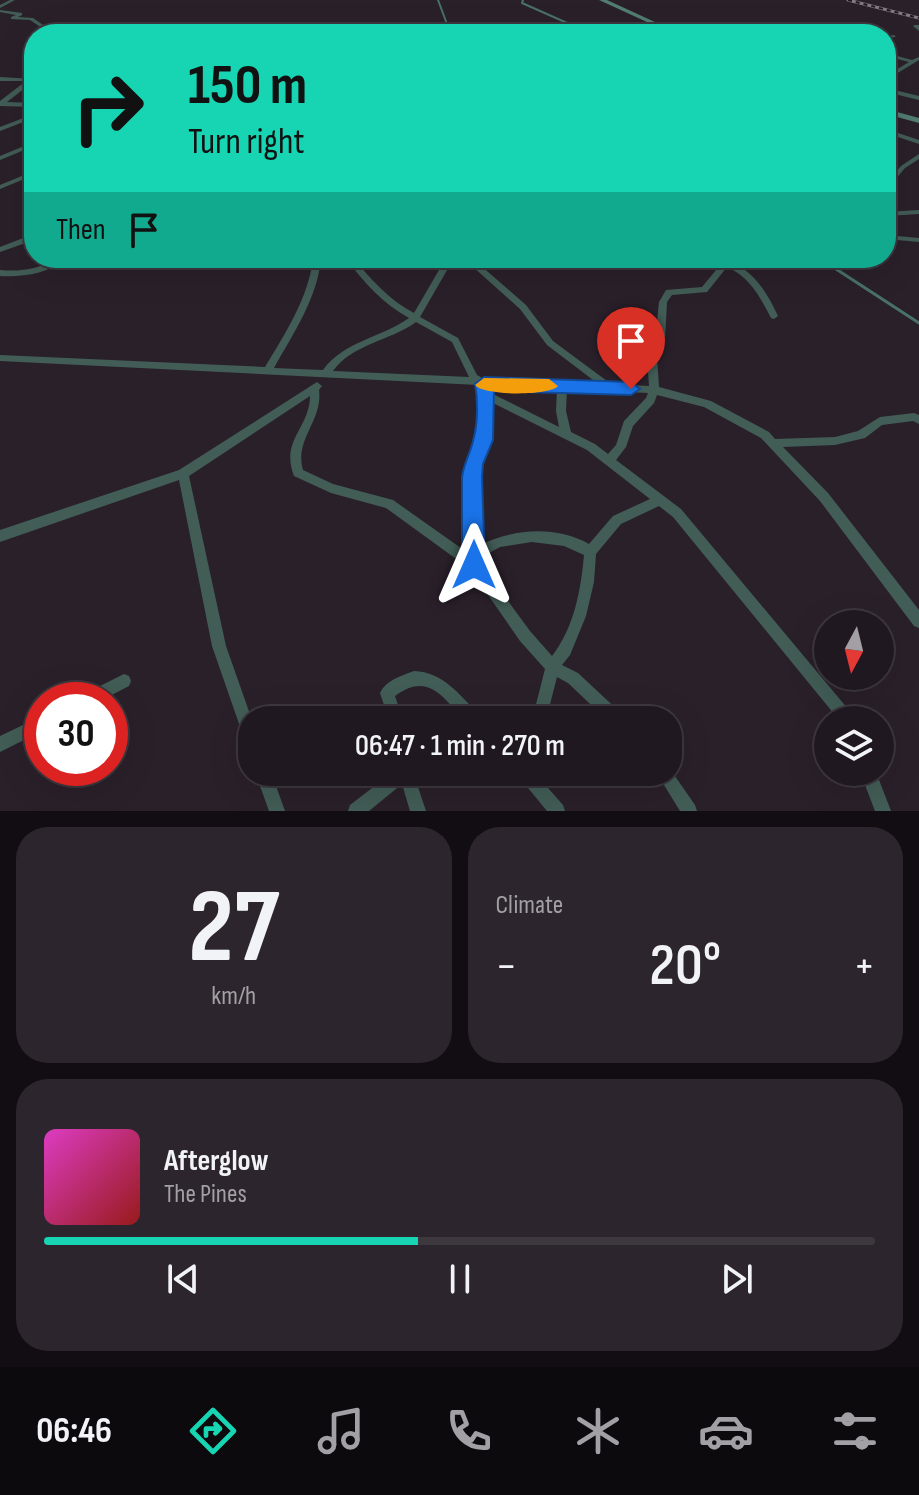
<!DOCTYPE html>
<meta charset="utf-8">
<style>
body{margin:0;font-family:"Sofia Sans Condensed",sans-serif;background:#2d252d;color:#f1f3f6;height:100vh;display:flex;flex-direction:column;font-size:30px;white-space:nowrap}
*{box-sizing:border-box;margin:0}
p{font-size:26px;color:#a2a0a5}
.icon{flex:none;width:44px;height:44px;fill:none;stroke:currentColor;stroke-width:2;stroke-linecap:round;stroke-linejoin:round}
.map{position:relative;height:811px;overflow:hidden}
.details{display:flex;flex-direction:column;gap:16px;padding:16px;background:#120d12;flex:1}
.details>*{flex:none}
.hud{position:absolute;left:24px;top:24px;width:872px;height:244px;border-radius:32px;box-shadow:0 8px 32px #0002,0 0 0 2px #3d373e;background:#17d5b3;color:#111;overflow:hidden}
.needle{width:52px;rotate:187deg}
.tools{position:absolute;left:814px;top:610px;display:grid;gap:16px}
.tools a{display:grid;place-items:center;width:80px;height:80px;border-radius:50%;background:#201820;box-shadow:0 8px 32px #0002,0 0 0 2px #3d373e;font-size:40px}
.speed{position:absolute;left:24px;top:682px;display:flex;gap:16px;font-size:40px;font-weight:700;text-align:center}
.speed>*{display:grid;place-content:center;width:104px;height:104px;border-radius:50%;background:#201820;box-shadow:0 8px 32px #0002,0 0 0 2px #3d373e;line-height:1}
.speed .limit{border:12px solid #d22;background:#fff;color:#111}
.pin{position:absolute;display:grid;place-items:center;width:68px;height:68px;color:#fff;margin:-82px -34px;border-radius:50% 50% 50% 0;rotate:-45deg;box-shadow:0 0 8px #0007}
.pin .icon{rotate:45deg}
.me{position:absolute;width:88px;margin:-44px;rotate:0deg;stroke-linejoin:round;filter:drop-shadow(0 0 6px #0008)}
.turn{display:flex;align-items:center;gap:28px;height:168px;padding:0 32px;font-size:36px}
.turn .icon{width:104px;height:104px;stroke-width:2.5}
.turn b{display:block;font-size:56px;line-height:68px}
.then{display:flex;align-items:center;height:76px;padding:0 32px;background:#0003;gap:16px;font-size:30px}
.big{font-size:60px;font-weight:600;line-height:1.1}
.details .tile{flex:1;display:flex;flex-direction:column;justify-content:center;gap:12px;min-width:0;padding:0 28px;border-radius:32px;background:#2d252d}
.details .dial{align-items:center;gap:0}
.dial b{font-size:104px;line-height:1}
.song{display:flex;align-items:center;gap:24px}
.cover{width:96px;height:96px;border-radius:12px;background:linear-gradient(135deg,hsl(310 70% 55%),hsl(0 70% 35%))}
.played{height:8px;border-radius:4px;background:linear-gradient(90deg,#17d5b3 45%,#3d373e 45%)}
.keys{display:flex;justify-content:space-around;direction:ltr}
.heat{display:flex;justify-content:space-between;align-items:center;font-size:44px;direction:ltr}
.details .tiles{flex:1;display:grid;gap:16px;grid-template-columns:1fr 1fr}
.tile:last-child{grid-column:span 2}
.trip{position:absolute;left:238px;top:706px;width:444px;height:80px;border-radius:32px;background:#201820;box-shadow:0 8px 32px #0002,0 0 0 2px #3d373e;font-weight:600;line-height:80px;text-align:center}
.dock{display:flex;height:128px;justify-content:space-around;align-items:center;background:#0d0a0d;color:#a2a0a5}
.dock .icon{width:56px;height:56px}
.dock .current{color:#17d5b3}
.dock b{font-size:36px;color:#f1f3f6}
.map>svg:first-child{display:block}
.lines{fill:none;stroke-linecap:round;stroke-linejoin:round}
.stream-far1{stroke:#49716a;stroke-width:2}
.stream{stroke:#49716a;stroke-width:3}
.street{fill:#425d56;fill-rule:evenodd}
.secondary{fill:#527d71;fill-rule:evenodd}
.rail-casing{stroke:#837a82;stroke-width:3}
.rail{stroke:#211720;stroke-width:2;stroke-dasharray:4;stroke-linecap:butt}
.route{fill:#1a73e8;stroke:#114b97;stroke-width:2}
.slow{fill:#f59e0b}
</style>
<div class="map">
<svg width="919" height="811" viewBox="0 0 919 811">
<rect width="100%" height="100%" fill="#2a202a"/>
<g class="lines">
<path class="stream-far1" d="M438,0L447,24L467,34
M523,0L522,3L592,34
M818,258L839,271"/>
<path class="stream" d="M836,269L919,323"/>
<path class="street" d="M10,0H15L0,8V5Z
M0,10L22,13V15L18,17L33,18L56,34H51L30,20L11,19V17L16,15L0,12Z
M915,25H919V31L913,26Z
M894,35L896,37L886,38V36Z
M886,53L912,60L919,57V60L886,80V76L909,62L886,56Z
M0,77L34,79V81L7,102L34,103V107L0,106V101L26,81H0Z
M886,88L919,96V100L886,92Z
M34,114V118L0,131V127Z
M886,129L919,140V144L886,133Z
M34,142V146L0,160V156Z
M919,154V159L905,168L888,188L886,189V183L901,166Z
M34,171V175L0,189V185Z
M919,210V214L886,216V212Z
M31,235H34V240L0,252V247Z
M886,235L919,238V242L886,239Z
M57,258H66C48,274 24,277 0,276V270C21,272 39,269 57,258Z
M313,258H321C318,297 293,334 274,368L323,370C344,341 381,338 409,318C383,304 363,281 345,258H353C371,279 389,300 414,313L446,258H454L420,317L458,338L477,375L482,378L597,383L547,345L520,309L463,258H472L526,305L553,341L611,384L649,386L647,357L655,341L659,302L666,290L702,287L726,258H734L731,262C755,272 767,293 778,316L774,319L771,318C760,297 750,277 727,267L707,292L672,295L667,302L665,341L657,357L659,387L711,401L769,432L775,439L835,437L858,431L880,417L914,413L919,415V424L913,421L882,425L865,438L835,445L783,447L828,493L919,610V628L914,626L820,501L761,438L704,407L657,395L654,403L633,426L626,447L616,460L681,509L853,715L855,720H839L673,517L659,506L621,524L596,554L594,582L586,616L570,655L562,665L578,673L623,715L625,720H607L568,683L557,677L546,720H532L545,669L520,641L470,569L386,508L331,493L294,476C280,440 310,428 310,396L189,476L226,646L252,720V748L247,746L245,741L212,646L179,480L0,542V530L179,470L317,382L322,386L319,390C323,421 294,439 303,470L333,484L393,500L468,553L466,477L468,464L479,440L478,385L0,361V355L265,367C285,334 309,297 313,258ZM416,322L452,342L469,377L333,371C352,344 390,341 416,322ZM489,386L557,389L556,411L559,427L489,392ZM567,389L648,393L646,398L624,421L616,445L608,454L595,444L571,432L566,411ZM489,401L587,450L650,499L613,516L589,544C555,525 513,529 480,545L478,477V464L489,440ZM532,542L564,546L584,555C581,590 574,628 552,656L530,631L480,563V558L500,547Z
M414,671C443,672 460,695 479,715L481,720H464C442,696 428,672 395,696L403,720H389L380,693C386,680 401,676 414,671Z
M124,674L129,676L131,681L129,686L102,700H80L82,695Z
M42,716V731L0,752V736Z
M668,766L695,805L697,811H680L656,772H668Z
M255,772H271L285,811H269Z
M393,772H413L426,811H410L402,784L369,811H348L350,805Z
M516,772H534L563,805L565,811H547L519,777Z
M860,772H876L891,811H875Z"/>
<path class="secondary" d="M599,0H607L681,34H673Z
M886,109L919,118V123L886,114Z"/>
<defs>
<path id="rail" d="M848,0L919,18"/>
</defs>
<use href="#rail" class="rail-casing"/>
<use href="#rail" class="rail"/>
</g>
<path class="route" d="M484,377L631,382L640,389L631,395L494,391L493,440L483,464L482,477L485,565L482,573L474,576L466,573L462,565V477C464,463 470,454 473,441C478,424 478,400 475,384Z"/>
<path class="slow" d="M484,378L549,379L558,386C550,396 483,396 475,385Z"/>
</svg>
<div class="tools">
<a><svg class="needle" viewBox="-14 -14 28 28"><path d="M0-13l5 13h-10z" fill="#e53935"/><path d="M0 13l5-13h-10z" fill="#a2a0a5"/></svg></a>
<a><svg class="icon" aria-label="layers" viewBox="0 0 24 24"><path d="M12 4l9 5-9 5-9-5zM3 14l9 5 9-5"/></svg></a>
</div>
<div class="speed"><div class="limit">30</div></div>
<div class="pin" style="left:631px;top:389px;background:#d93025"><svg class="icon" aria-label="arrive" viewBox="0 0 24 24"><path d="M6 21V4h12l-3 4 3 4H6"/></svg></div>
<svg class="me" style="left:474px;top:565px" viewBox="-20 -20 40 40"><path d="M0-17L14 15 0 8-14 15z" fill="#1a73e8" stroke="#fff" stroke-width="4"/></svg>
<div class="trip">06:47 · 1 min · 270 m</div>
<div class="hud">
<div class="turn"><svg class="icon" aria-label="right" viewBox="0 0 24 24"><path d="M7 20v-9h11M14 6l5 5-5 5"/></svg><div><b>150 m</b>Turn right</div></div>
<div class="then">Then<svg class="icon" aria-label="arrive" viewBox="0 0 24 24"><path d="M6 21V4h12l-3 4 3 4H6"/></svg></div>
</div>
</div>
<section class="details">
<div class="tiles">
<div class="tile dial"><b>27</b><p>km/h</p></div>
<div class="tile"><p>Climate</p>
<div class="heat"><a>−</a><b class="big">20°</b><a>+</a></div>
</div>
<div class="tile">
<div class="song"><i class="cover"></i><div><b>Afterglow</b><p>The Pines</p></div></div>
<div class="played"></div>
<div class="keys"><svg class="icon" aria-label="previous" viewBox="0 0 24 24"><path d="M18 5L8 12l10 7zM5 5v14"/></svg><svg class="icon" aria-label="pause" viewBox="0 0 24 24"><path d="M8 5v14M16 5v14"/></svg><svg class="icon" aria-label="next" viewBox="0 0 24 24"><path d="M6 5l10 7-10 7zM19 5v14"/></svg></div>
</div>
</div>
</section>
<nav class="dock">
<b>06:46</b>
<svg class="icon current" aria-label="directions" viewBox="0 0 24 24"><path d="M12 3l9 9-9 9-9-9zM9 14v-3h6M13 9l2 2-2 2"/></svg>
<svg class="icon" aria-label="music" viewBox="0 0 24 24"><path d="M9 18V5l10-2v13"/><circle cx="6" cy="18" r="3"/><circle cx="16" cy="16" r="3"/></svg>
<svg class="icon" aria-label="phone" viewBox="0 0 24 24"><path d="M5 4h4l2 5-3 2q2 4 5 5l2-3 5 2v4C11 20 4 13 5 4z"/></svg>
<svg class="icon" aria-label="climate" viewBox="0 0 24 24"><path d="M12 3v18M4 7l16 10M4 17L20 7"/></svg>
<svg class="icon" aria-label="car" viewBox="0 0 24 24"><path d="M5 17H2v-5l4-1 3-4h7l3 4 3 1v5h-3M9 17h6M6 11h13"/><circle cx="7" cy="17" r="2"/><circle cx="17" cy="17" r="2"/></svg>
<svg class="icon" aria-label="filters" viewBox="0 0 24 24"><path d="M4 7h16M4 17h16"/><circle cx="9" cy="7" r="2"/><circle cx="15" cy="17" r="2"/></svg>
</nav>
